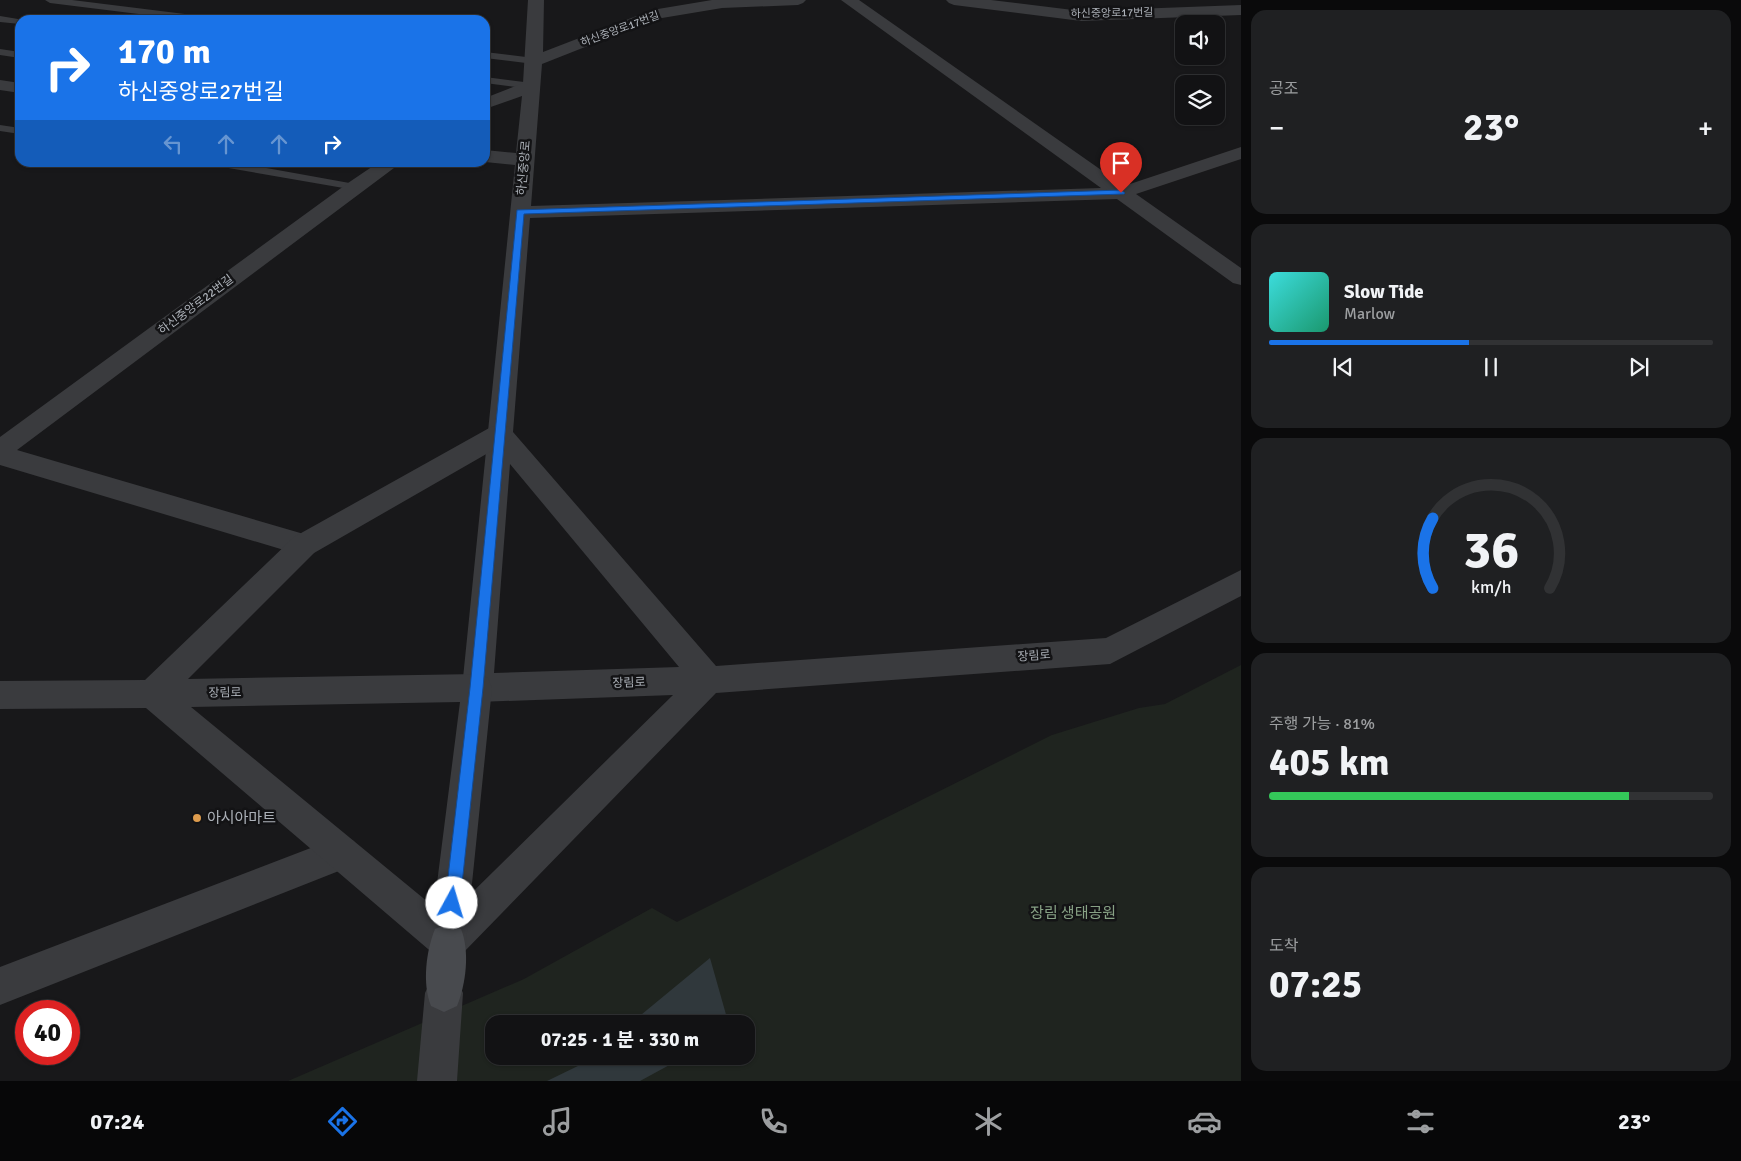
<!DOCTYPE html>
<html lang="ko">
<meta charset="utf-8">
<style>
body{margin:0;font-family:Signika,"Noto Sans KR",sans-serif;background:#1f2022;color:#f1f3f6;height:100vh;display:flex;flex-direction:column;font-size:19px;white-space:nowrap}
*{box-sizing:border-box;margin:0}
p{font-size:16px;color:#9c9ea0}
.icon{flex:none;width:28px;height:28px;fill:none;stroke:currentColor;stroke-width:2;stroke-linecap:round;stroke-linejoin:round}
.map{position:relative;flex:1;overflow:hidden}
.side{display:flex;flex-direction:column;gap:10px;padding:10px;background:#0a0a0b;width:500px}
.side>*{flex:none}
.guide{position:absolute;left:15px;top:15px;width:475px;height:152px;border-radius:15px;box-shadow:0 1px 4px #0004,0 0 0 1px #313234;background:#1a73e8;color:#fff;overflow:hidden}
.tools{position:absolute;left:1175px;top:15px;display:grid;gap:10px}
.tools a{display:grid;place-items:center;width:50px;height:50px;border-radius:10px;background:#121214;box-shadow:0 1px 4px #0004,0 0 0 1px #313234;font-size:25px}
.speed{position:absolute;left:15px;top:1000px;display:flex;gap:10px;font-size:25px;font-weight:700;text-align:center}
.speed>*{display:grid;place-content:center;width:65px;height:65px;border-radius:50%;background:#121214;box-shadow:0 1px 4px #0004,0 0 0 1px #313234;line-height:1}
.speed .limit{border:8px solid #d22;background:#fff;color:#111}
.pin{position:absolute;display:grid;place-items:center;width:42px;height:42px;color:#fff;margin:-51px -21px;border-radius:50% 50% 50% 0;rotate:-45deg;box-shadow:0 0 5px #0007}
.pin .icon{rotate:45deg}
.me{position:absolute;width:55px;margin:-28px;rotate:6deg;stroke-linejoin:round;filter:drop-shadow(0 0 4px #0008)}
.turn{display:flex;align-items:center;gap:18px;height:105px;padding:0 20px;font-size:22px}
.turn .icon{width:65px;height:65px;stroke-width:2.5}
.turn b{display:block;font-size:35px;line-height:42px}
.lanes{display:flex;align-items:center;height:48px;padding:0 20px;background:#0003;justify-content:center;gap:25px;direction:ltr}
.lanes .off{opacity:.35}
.big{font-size:38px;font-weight:700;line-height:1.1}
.side .widget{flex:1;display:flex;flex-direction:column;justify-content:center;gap:8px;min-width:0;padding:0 18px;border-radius:15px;background:#1f2022}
.side .dial{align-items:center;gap:0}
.dial svg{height:130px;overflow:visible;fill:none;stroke:#313234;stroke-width:7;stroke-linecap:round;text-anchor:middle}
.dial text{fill:#f1f3f6;stroke:none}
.song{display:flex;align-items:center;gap:15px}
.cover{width:60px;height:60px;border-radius:8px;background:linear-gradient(135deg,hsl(180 70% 55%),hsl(160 70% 35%))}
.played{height:5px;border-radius:2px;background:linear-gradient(90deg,#1a73e8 45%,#313234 45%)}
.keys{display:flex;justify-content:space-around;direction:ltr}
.heat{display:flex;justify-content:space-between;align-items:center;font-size:28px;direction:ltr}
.charge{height:8px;border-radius:4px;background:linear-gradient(90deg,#34c759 81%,#313234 0)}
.trip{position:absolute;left:485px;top:1015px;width:270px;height:50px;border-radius:15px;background:#121214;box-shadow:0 1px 4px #0004,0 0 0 1px #313234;font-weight:700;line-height:50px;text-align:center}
.tab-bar{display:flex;height:80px;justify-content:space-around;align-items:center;background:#070708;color:#9c9ea0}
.tab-bar .icon{width:35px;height:35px}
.tab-bar .active{color:#1a73e8}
.tab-bar b{font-size:22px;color:#f1f3f6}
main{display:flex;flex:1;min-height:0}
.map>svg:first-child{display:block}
.green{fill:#1f241f;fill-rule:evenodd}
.water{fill:#30383c}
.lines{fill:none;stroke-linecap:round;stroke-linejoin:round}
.service{fill:#3a3b3e;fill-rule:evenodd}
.minor{fill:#3a3b3e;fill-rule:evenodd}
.tertiary{fill:#3a3b3e;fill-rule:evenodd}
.secondary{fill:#484a4e;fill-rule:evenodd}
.route{fill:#1a73e8;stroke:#114b97}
.poi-dot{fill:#dd9b4d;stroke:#131315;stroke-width:2}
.labels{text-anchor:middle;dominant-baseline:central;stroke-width:5;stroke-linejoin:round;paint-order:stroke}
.far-street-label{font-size:11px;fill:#acb1b8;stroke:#131315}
.street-label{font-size:12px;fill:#acb1b8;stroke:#131315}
.near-poi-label{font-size:15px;fill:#acb1b8;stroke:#131315;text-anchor:start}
.near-park-label{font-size:15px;fill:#87a185;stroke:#131315}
</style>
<main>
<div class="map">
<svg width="1241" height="1081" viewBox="0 0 1241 1081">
<rect width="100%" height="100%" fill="#18181a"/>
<path class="green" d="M1241,665V1081H288L524,979L652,908L677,922L1052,735L1139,708L1165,704ZM494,1024H746V1056H494Z"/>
<path class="water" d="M710,958L727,1018L721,1024H630Z
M591,1056H686L640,1081H547L582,1064Z"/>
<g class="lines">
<path class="service" d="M45,0H72L209,17L214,20H187L50,3Z
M0,16L24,20H20V24L0,22Z
M0,49L20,52V58L0,55Z
M485,52L534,58L539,61L534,64L485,58Z
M485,77L532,83L537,86L532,89L485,83Z
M0,125L20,128V134L0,131Z
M206,162H233L355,184L361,187L355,190L211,165Z"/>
<path class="minor" d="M528,0H544L543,52L652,10L712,0H806L803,3L798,5L722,8L656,19L542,64L531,206L1101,188L841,0H859L1124,186L1241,147V159L1136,194L1241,268V285L1233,283L1117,199L530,218L513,432L716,666L1106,638L1241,570V596L1110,664L716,693L461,955L448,960L435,955L430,942L435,929L673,695L477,702L466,698L462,688L515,165L485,162V150L516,153L522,96L485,109V98L523,83ZM510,464L679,667L494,673Z
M946,0H991L1081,11L1241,5V15L1081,21L954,5L949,3Z
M0,80L20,83V93L0,90Z
M379,162H402L17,450L314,537L318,545L314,553L304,556L0,465V437L348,183Z
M342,836L354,841L359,853L354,865L0,1005V967Z"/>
<path class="tertiary" d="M500,425L509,427L513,434L509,441L314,553L188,679L477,674L488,678L492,688L466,942L461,955L448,960L435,955L146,708L0,709V681L145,680L294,537L491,427ZM460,702L434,907L191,707Z
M444,974L457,980L463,993L457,1081H417L425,993L431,980Z"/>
<path class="secondary" d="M448,924L461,929C470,951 466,984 457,1006L444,1012L431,1006C422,984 426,951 435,929Z"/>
</g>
<path class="route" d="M1121,190L1125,193L1124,194L524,214L483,688L460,903L458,908L452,910L447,908L445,903L470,688L517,210Z"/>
<circle class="poi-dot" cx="197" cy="818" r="5"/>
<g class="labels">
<g class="far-street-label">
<text transform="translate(1112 13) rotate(-1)">하신중앙로17번길</text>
<text transform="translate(620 29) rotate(-20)">하신중앙로17번길</text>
</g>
<g class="street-label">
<text transform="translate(524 168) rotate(-85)">하신중앙로</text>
<text transform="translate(196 305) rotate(-37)">하신중앙로22번길</text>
<text transform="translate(1034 656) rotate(-4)">장림로</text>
<text transform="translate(629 683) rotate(-2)">장림로</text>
<text transform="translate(225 693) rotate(-1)">장림로</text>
</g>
<g class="near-poi-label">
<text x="207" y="818">아시아마트</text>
</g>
<g class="near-park-label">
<text x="1073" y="913">장림 생태공원</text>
</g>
</g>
</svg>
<div class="tools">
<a><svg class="icon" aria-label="sound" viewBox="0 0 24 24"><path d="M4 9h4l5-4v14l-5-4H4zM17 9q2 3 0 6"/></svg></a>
<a><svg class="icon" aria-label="layers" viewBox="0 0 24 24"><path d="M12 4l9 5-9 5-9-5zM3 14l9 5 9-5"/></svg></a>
</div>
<div class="speed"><div class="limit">40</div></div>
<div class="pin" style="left:1121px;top:193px;background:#d93025"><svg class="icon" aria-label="arrive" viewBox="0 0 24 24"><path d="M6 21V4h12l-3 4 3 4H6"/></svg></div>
<svg class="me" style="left:452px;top:903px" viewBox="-20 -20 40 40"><circle r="19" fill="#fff"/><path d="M0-13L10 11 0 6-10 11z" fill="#1a73e8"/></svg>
<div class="trip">07:25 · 1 분 · 330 m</div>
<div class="guide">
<div class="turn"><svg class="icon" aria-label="right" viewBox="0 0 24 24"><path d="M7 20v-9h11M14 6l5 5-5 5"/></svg><div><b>170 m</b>하신중앙로27번길</div></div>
<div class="lanes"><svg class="icon off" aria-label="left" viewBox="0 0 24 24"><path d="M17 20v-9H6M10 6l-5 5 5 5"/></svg><svg class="icon off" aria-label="ahead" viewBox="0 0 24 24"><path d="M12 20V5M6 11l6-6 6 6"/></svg><svg class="icon off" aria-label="ahead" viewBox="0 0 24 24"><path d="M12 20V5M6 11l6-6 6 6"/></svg><svg class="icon" aria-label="right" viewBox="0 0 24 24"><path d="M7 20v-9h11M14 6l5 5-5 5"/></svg></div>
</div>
</div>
<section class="side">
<div class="widget"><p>공조</p>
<div class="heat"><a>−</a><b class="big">23°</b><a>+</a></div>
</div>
<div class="widget">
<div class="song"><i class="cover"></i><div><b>Slow Tide</b><p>Marlow</p></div></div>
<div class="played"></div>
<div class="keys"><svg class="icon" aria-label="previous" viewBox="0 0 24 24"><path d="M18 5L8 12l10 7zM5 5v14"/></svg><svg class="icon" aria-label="pause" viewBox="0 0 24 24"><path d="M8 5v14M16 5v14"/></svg><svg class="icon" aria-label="next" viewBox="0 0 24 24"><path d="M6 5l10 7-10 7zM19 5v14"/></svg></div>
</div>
<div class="widget dial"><svg viewBox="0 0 100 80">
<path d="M14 69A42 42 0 1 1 86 69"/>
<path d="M14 69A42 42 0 0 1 14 26" stroke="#1a73e8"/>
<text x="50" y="56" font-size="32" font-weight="700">36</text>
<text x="50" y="72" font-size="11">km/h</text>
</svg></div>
<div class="widget"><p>주행 가능 · 81%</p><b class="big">405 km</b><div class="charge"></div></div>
<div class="widget"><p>도착</p><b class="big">07:25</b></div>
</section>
</main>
<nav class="tab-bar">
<b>07:24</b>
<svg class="icon active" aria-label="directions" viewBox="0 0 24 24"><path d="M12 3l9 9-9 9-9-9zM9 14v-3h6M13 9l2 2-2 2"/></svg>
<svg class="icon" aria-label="music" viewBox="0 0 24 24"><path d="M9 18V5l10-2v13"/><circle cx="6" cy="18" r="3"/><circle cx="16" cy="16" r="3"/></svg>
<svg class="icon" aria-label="phone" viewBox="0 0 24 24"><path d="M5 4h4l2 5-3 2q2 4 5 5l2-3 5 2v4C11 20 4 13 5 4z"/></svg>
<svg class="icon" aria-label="climate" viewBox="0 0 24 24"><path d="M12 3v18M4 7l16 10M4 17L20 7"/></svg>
<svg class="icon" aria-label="car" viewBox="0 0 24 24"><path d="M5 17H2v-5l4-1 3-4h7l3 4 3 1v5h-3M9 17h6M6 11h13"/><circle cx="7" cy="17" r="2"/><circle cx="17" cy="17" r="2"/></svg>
<svg class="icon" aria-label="filters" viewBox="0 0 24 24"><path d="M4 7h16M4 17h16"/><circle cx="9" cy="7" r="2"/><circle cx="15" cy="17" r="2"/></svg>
<b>23°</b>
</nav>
